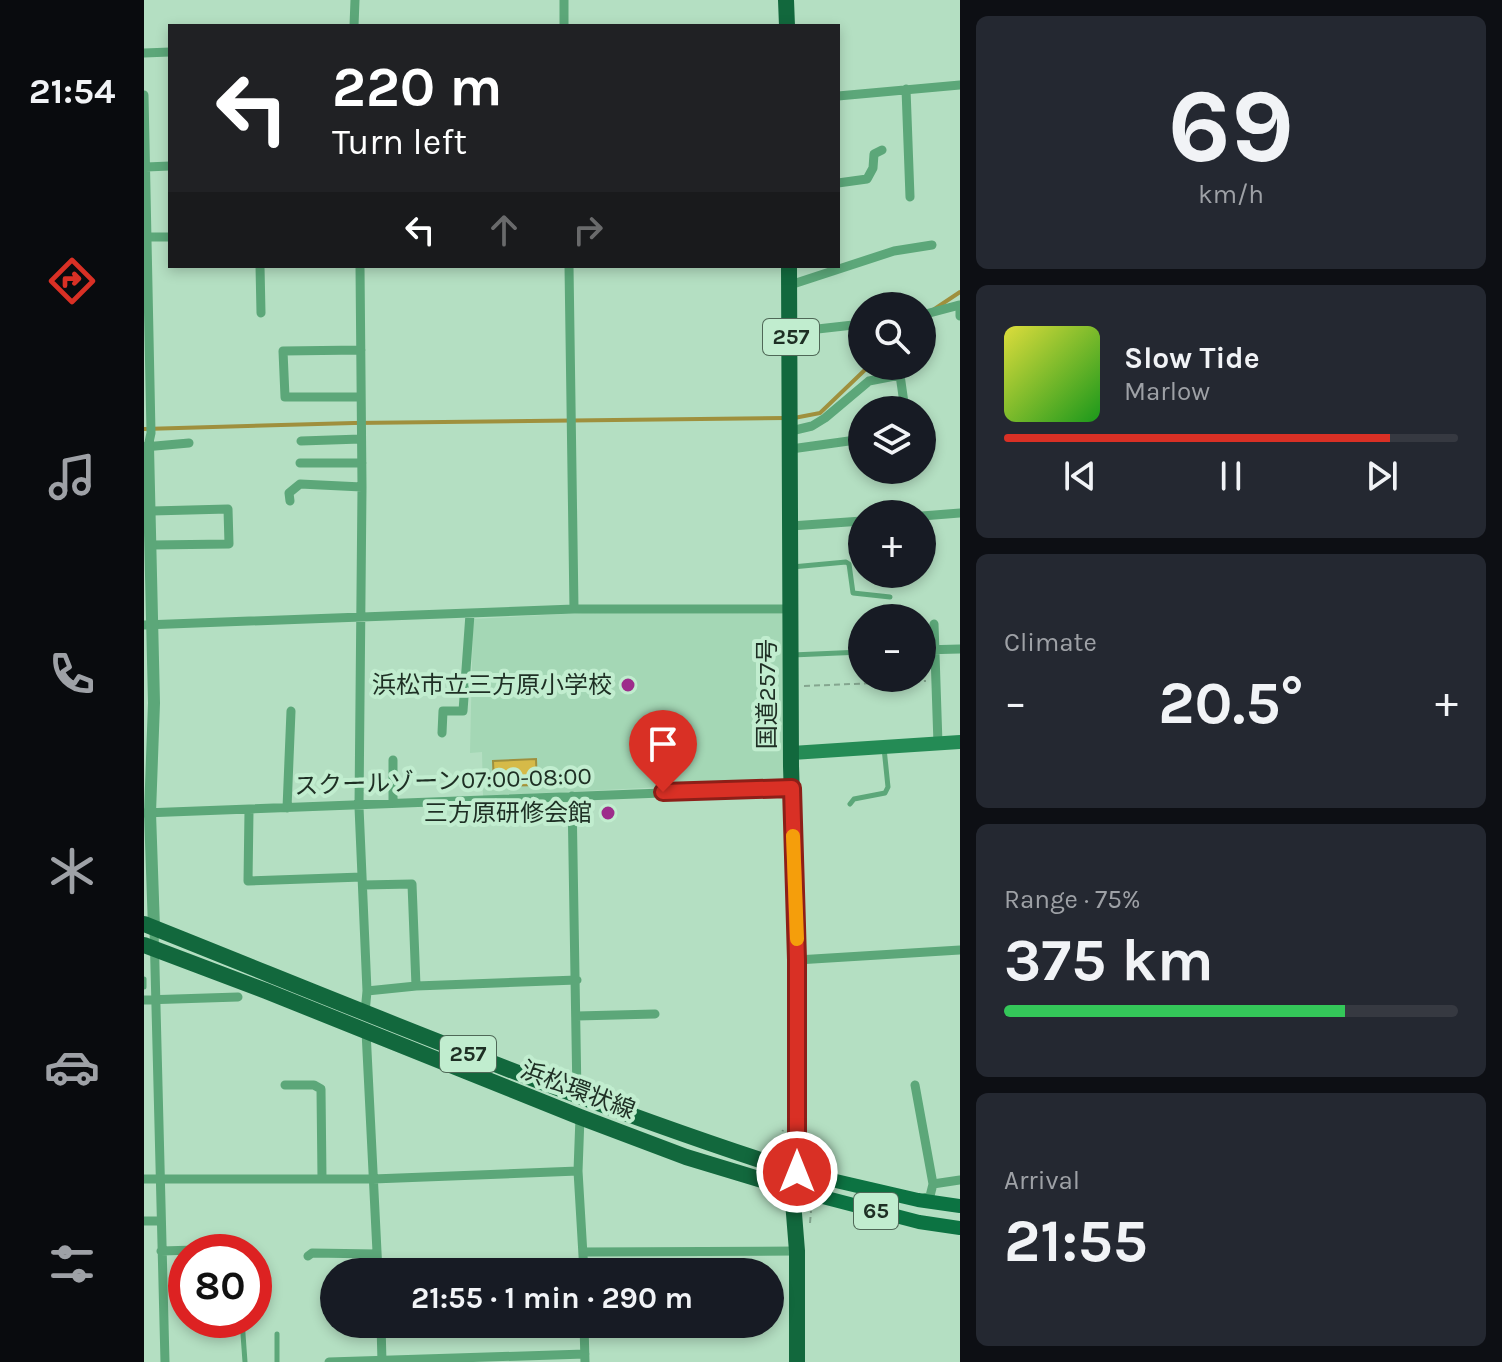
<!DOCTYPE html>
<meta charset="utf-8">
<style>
body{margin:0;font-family:Karla,"Noto Sans JP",sans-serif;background:#242831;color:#f1f3f6;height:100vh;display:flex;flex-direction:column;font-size:30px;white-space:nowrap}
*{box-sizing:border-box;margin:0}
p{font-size:26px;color:#9ea1a6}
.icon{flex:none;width:44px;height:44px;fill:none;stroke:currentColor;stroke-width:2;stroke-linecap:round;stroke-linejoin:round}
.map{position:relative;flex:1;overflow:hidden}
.drawer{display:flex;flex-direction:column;gap:16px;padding:16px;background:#0d0f14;width:542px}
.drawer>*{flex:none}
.banner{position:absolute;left:24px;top:24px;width:672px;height:244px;border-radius:0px;box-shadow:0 4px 12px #0003;background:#202124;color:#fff;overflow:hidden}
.controls{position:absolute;left:704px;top:292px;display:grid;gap:16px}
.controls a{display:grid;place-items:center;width:88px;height:88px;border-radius:50%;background:#171b24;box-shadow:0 4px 12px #0003;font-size:40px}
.speed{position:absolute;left:24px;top:1234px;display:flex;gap:16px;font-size:40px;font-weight:700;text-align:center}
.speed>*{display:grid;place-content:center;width:104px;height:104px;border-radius:50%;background:#171b24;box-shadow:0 4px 12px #0003;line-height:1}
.speed .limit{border:12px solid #d22;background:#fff;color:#111}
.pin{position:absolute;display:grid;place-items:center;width:68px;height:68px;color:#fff;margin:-82px -34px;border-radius:50% 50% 50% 0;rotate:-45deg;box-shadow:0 0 8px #0007}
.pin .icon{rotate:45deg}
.me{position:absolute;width:88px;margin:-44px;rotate:0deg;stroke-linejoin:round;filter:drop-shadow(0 0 6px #0008)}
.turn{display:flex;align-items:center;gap:28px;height:168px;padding:0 32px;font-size:36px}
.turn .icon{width:104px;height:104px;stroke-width:2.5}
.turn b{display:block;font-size:56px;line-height:68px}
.lanes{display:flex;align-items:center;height:76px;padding:0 32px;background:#0003;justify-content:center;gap:40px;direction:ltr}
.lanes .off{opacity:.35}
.big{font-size:60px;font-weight:700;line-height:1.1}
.drawer .widget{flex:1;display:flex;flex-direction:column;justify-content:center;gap:12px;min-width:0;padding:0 28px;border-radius:12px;background:#242831}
.drawer .dial{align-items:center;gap:0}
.dial b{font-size:104px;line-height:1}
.song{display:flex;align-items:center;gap:24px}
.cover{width:96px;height:96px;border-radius:12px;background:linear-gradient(135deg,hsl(60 70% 55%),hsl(120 70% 35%))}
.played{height:8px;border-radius:4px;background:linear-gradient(90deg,#d93025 85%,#363941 85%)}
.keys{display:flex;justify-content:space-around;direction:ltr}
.heat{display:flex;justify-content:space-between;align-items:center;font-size:44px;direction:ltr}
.charge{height:12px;border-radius:6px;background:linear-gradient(90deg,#34c759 75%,#363941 0)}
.trip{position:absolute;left:176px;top:1258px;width:464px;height:80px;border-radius:40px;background:#171b24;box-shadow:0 4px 12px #0003;font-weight:700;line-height:80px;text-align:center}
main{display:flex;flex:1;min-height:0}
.menu{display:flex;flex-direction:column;width:144px;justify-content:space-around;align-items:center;background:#090b0e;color:#9ea1a6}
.menu .icon{width:56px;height:56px}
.menu .selected{color:#d93025}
.menu b{font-size:36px;color:#f1f3f6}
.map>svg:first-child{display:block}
.built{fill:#a4d7b5}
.water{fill:#d6ba48;stroke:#9f903d;stroke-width:2}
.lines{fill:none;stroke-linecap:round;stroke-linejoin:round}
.stream{stroke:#9f903d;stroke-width:4}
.path{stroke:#84a68f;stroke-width:2;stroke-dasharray:6 4;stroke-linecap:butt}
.service{stroke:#5ca779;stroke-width:5}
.minor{stroke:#5ca779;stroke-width:9}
.tertiary{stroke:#5ca779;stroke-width:12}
.secondary{stroke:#248b55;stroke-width:14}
.primary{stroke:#0c7342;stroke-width:14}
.trunk{stroke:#12683d;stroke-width:16}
.route-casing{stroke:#8d1f18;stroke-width:20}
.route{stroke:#d93025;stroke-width:14}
.slow{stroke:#f59e0b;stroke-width:14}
.poi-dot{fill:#9d2d8b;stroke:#c1edcf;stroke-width:3}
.labels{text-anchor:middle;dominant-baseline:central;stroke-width:8;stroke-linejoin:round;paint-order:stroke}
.shield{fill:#c1edcf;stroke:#4f6857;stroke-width:2}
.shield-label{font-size:22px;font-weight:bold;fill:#1e2f24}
.poi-label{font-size:24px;fill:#1e2f24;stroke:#c1edcf;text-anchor:end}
.street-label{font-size:24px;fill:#1e2f24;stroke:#c1edcf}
</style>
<main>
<nav class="menu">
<b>21:54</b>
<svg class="icon selected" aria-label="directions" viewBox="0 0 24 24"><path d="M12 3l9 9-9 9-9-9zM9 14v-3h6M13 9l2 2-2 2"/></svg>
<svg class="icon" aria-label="music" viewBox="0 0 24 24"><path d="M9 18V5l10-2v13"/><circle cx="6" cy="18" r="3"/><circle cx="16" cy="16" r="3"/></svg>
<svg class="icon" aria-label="phone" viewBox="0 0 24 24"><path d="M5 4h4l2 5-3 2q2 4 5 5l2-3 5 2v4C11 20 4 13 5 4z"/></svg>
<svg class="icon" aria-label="climate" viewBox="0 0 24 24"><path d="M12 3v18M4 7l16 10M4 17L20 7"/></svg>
<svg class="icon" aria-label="car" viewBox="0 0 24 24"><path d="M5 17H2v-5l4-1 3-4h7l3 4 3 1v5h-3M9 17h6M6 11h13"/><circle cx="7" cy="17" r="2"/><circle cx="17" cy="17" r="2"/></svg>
<svg class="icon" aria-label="filters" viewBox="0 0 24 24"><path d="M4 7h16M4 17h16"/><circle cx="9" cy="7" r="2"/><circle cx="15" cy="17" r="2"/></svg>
</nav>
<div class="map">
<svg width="816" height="1362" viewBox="0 0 816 1362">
<rect width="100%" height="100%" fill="#b4dfc2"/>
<path class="built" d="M439,613L641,614V781L339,796L338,752L326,753L329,619Z"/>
<path class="water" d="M392,759L393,785L350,786L349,761Z"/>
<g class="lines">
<path class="stream" d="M789,310L816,292
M650,418L676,413L725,366
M0,429L210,423L641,418"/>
<path class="path" d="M778,332L786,324
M660,686L782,681
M631,1150L639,1130
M666,1223L667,1211"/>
<path class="service" d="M648,567L702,562L705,564L709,593L746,597
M648,655L718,652
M706,804L710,799L741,793L744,787L740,748
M0,979V987
M98,1320L101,1362
M133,1362V1334"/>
<path class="minor" d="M420,0V26
M210,26L211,0
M0,53L26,52
M762,89L766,197
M0,95L7,433L4,447
M694,96L816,85
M2,167L26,166
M694,183L723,179L729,168L730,154L738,150
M4,237H26
M116,266L117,313
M216,266L218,487L215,807L223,991L221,1013
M425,266L430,609
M646,285L750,251L788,245
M816,305V316
M778,315L815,305
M647,332L718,324
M217,350L139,351L141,397H217
M647,431L668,426L681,418L725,381L756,375L761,410
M157,441L217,439
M0,447L45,443
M647,449L712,440
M156,463H218
M146,501L145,493L156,484L218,487
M8,511L84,509L85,544L8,545
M778,516L816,513
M647,526L718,521
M790,624L794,744
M0,625L430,609H647
M778,650L816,649
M298,733L299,711H319L326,614
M249,760V802
M428,796L433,1096
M143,808L147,711
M105,811L104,881L218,877
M0,813L648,788
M219,885L268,884L272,986
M10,928L21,1362
M653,960L816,950
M223,991L272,986L433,980
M0,1000L94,997
M433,1016L511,1014
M222,1031L234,1272
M141,1085H170L177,1089L178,1179
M771,1085L789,1184
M436,1117L434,1171L440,1272
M0,1179H229L434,1171
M777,1199L786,1196L789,1184L816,1180
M0,1221H16
M17,1251L87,1249
M439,1252L653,1251
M164,1256L168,1253L233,1254
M237,1324L238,1362
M440,1324L441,1362
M185,1362L441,1354"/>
<path class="tertiary" d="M4,447L10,703L6,813L10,928"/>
<path class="secondary" d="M648,753L816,742"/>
<path class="primary" d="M653,1172L774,1200L816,1206
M648,1189L775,1222L816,1228"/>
<path class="trunk" d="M642,0L643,26
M645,266L647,766L653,960V1172L648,1189L653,1251V1362
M0,924C216,1010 431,1101 653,1172
M0,945L122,991L436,1117L542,1157L648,1189"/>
</g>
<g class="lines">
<defs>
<path id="route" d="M519,792L648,788L653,960V1172"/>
</defs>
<use href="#route" class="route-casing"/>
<use href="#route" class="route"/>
<path class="slow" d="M649,836L653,939"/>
</g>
<g class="poi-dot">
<circle cx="484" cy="685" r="8"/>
<circle cx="464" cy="813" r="8"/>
</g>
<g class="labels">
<g class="shield">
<rect x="619" y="319" width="56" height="36" rx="6"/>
<rect x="296" y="1036" width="56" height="36" rx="6"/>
<rect x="710" y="1193" width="44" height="36" rx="6"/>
</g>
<g class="shield-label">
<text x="647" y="337">257</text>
<text x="324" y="1054">257</text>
<text x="732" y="1211">65</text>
</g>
<g class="poi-label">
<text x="468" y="685">浜松市立三方原小学校</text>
<text x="448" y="813">三方原研修会館</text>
</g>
<g class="street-label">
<text transform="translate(623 694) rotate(-90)">国道257号</text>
<text transform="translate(299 781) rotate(-2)">スクールゾーン07:00-08:00</text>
<text transform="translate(434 1090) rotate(21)">浜松環状線</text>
</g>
</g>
</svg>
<div class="controls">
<a><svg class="icon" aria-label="search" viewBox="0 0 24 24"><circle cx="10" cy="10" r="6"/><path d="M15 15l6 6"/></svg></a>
<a><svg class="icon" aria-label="layers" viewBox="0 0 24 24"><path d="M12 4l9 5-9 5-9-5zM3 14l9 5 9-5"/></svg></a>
<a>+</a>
<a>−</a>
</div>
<div class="speed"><div class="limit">80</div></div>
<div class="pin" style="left:519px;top:792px;background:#d93025"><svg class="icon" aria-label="arrive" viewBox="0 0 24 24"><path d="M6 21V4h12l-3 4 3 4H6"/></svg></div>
<svg class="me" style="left:653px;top:1172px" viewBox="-20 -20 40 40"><circle r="17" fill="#d93025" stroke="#fff" stroke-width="3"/><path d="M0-11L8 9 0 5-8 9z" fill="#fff"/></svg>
<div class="trip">21:55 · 1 min · 290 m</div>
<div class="banner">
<div class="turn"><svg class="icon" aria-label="left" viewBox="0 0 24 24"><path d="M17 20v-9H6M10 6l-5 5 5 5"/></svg><div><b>220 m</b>Turn left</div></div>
<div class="lanes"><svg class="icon" aria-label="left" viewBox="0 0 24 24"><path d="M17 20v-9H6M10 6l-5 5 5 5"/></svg><svg class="icon off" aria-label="ahead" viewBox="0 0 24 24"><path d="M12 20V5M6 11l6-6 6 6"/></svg><svg class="icon off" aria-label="right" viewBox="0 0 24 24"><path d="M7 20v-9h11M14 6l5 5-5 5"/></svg></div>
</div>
</div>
<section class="drawer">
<div class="widget dial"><b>69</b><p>km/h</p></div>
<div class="widget">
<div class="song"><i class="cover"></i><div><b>Slow Tide</b><p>Marlow</p></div></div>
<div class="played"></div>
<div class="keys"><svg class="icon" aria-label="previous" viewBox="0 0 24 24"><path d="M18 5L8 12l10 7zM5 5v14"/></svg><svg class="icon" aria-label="pause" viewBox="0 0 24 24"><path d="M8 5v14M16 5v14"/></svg><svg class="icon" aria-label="next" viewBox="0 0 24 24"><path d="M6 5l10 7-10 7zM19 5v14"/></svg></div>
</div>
<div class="widget"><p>Climate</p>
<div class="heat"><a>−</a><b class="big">20.5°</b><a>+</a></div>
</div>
<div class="widget"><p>Range · 75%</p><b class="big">375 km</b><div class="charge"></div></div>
<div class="widget"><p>Arrival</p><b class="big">21:55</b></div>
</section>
</main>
